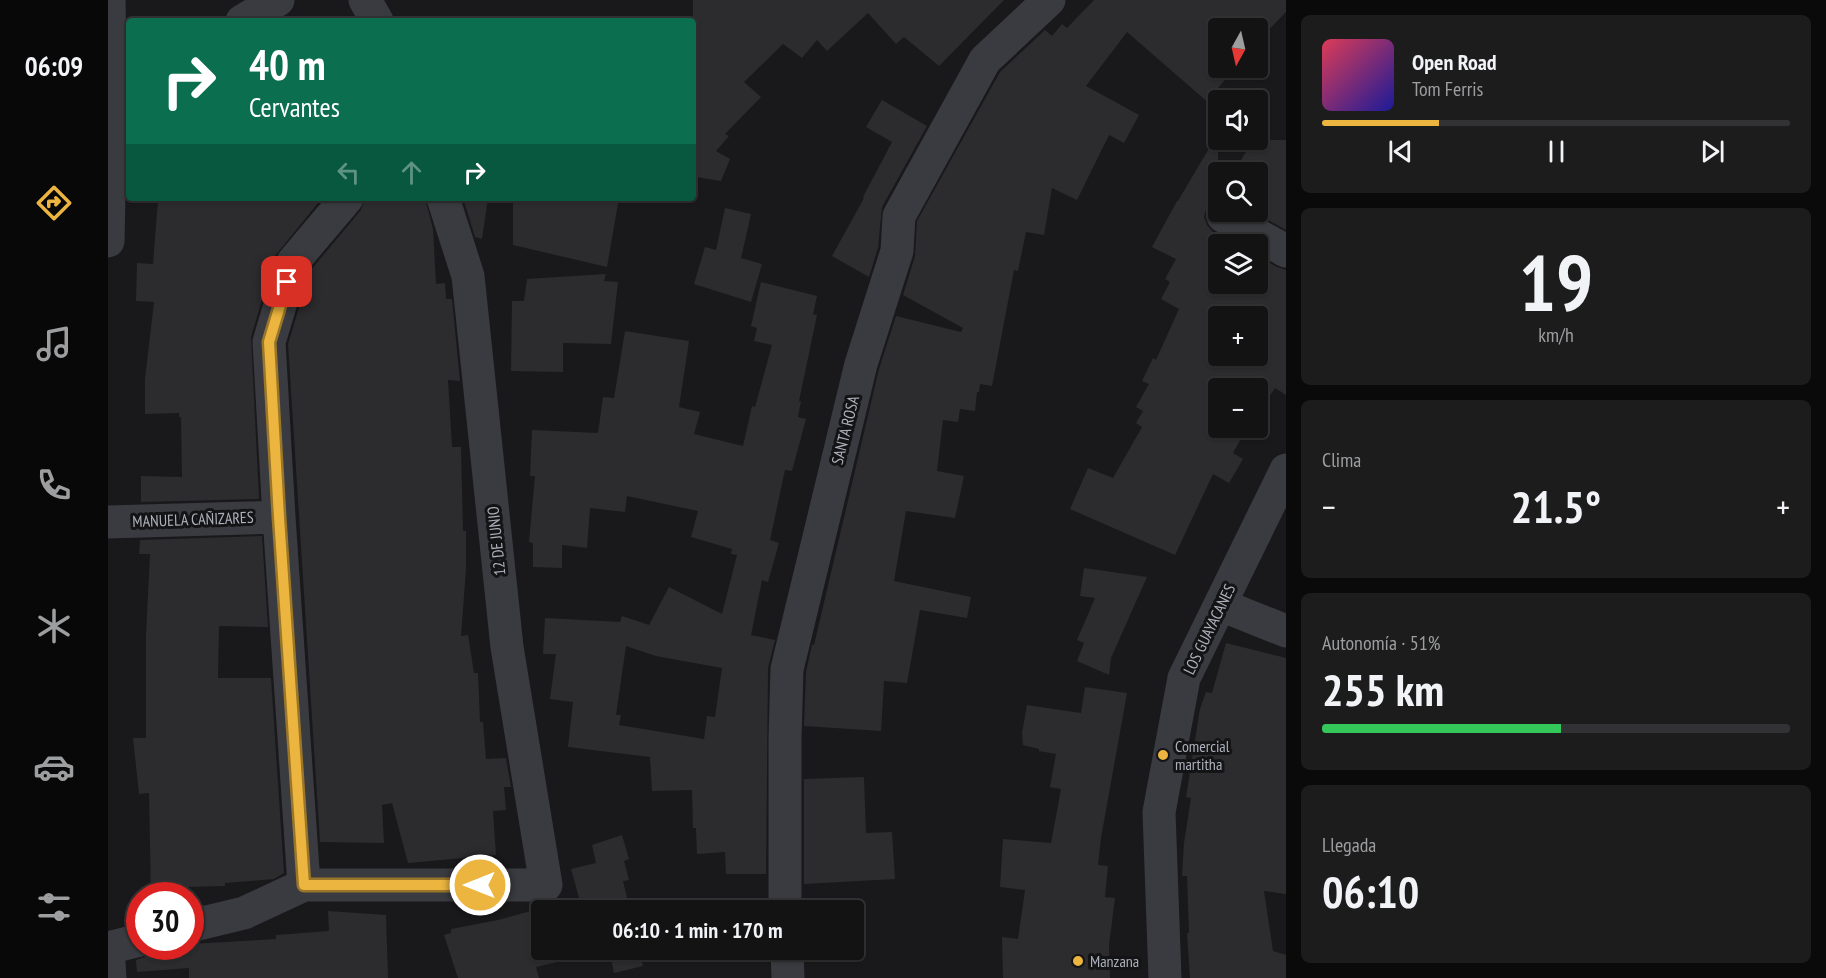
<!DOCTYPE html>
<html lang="es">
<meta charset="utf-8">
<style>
body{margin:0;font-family:"PT Sans Narrow",sans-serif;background:#1c1c1d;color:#f1f3f6;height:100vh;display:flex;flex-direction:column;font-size:22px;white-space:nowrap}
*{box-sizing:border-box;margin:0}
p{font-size:20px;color:#9d9ea0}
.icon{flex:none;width:33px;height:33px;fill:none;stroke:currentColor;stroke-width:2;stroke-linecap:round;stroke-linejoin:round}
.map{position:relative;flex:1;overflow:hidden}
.sheet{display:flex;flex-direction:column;gap:15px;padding:15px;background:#0a0a0b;width:540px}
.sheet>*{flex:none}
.banner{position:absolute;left:18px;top:18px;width:570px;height:183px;border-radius:6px;box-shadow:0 2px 4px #0004,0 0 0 2px #323234;background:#0b6e4f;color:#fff;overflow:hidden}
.needle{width:39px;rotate:188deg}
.fabs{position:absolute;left:1100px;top:18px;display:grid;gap:12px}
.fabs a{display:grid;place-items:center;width:60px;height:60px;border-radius:6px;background:#131314;box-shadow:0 2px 4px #0004,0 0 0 2px #323234;font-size:30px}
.speed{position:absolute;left:18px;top:882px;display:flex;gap:12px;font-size:30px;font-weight:700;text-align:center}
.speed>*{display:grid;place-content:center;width:78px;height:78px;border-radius:50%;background:#131314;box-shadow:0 2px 4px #0004,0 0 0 2px #323234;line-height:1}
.speed .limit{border:9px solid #d22;background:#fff;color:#111}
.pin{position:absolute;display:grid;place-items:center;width:51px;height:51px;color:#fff;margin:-26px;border-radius:12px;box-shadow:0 3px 9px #0006}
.me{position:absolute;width:66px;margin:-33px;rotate:270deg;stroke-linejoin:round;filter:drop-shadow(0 0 4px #0008)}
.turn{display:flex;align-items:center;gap:21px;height:126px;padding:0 24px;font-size:27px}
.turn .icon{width:78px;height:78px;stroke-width:2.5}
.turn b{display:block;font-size:42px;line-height:51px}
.lanes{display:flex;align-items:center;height:57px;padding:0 24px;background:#0003;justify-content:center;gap:30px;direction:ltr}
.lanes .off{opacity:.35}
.big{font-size:45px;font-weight:600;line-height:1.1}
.sheet .tile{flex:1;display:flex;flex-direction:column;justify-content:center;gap:9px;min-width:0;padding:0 21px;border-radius:9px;background:#1c1c1d}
.sheet .dial{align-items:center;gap:0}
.dial b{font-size:78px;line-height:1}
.song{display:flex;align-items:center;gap:18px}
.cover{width:72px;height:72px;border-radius:9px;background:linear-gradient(135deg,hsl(350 70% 55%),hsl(240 70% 35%))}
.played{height:6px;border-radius:3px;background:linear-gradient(90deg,#ecb53f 25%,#323234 25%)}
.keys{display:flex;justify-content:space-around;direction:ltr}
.heat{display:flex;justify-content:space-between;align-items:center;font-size:33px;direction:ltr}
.charge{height:9px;border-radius:4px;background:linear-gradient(90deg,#34c759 51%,#323234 0)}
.trip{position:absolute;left:423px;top:900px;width:333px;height:60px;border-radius:6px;background:#131314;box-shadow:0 2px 4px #0004,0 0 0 2px #323234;font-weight:600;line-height:60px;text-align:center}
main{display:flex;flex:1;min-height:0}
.tab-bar{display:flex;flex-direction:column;width:108px;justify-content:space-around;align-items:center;background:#080808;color:#9d9ea0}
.tab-bar .icon{width:42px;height:42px}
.tab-bar .active{color:#ecb53f}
.tab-bar b{font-size:27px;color:#f1f3f6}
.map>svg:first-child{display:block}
.building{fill:#2c2c2f;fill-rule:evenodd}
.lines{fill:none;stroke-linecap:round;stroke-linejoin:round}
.minor{stroke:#3a3b40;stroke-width:33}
.route-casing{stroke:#997629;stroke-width:15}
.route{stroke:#ecb53f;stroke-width:10}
.poi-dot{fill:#ecb53f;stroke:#141416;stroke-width:2}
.labels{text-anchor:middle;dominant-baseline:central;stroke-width:6;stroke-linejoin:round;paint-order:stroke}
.street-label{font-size:16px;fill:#abb0ba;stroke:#141416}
.poi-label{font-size:16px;fill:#abb0ba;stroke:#141416;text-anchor:start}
</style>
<main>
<nav class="tab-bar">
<b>06:09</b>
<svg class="icon active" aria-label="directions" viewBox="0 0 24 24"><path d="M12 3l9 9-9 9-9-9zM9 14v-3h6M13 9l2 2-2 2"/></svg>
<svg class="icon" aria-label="music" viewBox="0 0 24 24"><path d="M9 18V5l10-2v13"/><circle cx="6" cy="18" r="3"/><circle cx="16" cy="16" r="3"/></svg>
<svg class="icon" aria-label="phone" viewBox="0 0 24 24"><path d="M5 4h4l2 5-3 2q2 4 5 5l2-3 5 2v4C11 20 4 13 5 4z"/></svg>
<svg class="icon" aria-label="climate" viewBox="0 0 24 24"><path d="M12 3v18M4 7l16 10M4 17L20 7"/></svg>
<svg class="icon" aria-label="car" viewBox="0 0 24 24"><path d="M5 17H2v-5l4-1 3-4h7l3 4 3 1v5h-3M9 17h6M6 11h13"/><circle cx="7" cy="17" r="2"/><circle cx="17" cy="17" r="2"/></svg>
<svg class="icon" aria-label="filters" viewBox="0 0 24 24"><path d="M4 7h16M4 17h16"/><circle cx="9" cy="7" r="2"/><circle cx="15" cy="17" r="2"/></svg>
</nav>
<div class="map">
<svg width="1178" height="978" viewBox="0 0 1178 978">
<rect width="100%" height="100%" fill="#19191b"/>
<path class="building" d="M585,0H896L831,66L796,37L788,44L760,13L719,51L709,40L694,58L675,44L636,82L653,97L617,134L621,136L608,151L622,159L613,181L588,177L585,181Z
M986,0H1178V12L1149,42V28H1110V68H1127L1110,88V111L1019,32L978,86L1031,115L1016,143L1001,135L969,200L944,188L936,235L918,232L910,271L906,270L884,386L872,384L871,392H869L867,411L852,409L850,422L835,420L829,471L856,476L847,518L798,511L786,581L863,597L859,618L812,610L799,683L776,681L773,731L696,726L698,672L704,645H706L771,369L788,316L853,332L855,328L795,295L807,256L809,221L892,72L937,30L944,36L954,24L959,28Z
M774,100L819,126L774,207L770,248L761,277L724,256L756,198L755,197L784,142L758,127Z
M1110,133V199L1105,200L1099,206L1096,217L1099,225L1105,232L1128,244H1110V284H1149V256L1169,267L1178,270V395L1167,388L1161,397L1158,395L1149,411V388H1110V428H1139L1125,453L1135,459L1121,483L1105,474L1067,555L962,509L980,468L1005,478L1034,427L1028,423L1035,411L1028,407L1041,384L1034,381L1045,358L1048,360L1071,309L1053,299L1062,282L1057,279L1068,259L1044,247L1069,201H1070ZM1110,316H1149V356H1110Z
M1145,140H1178V230L1146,212H1149V172H1126Z
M97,198H214L167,256L143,337L151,499L33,502V476L74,477L73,417H71V413L37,414V379L46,302L28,301L29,263L45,264L50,200L97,203Z
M257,198H317L325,229L328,284L337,283L338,299H344L352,381L340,380L344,447H353L355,531H358V569L353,636L360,635L366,673H370L372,722H375L378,759L398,758L403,787H396L398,810L385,811L388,855L300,863L284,803L274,805L276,843L212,842L180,344L202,271L253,210Z
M355,198H380L374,239L367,237Z
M405,198H511L499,267L405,245Z
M617,208L643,214L633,258L654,264L643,302L586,284L597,247L608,250Z
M498,274L496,281L510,282L503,344L455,343V372L403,371L404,301H416L419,279Z
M653,282L709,296L705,314L709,315L691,401H693L690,417L698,419L684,471L677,470L662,540L671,543L660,582L654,580L643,635L667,640L660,668L658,874H618L617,852L589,854L588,828H585L584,790L544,791L542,757L460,747L465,702L442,699L448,654H435L437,618L512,622L514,616L541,625L561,587L614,614L629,555L623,554L624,549L583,537L590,511L519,496L517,512L482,508L479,548L454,545V568L425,567V543L421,542L427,476H422L424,430L490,433L495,397L506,398L517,331L581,341L571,407L592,412L586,434L635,446L644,406L647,407L664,345L646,341L649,328L643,326ZM518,646L548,656L614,668L607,717L599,716L596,739L511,725L513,715H508Z
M154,536L160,627L111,626L110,678H163L176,873L166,879L117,883V886L77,887V894L43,896L41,793L31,794L25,738H38V635L42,554H31L32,540Z
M976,568L1039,577L1003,658L1001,675L969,661L976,643L969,640L987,598L972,596Z
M1118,643L1178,658V894L1156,891L1165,951L1178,955V978H1082L1079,933H1081L1079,876H1074L1076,843L1083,798L1078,797L1092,709L1098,692L1104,693Z
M977,687L1019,693L993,838L990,865L1000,866L997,897L1007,898L1001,945L1002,978H895L894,937L910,939L917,890L892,887L895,839L943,843L953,789L942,787L948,754L931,751V749L915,745L914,733L919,705L973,713Z
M756,777L758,833L784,832L787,879L696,884V779Z
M514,835L521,859L516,861L521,880L515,881L522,910H434V950H531L535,966L506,973L501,950L428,967L431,978H350L336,935L343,933V929L390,920L471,898L463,869L488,863L484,845Z
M220,911L278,915L280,978H81V968L29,972L28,960L45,954L49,946H82L83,944L168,939V935L221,931Z"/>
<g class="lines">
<path class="minor" d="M257,0L269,21
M134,21L170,0
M1115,216L1178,251
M0,241L3,98L1,0
M0,522L171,517
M1113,605L1178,631
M196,885L171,517L161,342L185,262L239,198
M677,910V738L679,669L753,364L789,251L791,216L877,60L941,0
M82,926L136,913L196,885H438L399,647L360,276L335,198
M0,948L32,940
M0,948L2,978
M679,950L680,978
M1057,978L1051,812L1076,678L1178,470"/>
</g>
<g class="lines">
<defs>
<path id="route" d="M179,282L161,342L171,517L196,885H372"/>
</defs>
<use href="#route" class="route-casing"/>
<use href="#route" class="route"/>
</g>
<g class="poi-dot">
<circle cx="1055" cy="755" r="6"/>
<circle cx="970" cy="961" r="6"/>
</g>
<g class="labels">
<g class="street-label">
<text transform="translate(737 430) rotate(-76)">SANTA ROSA</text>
<text transform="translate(85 519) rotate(-2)">MANUELA CAÑIZARES</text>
<text transform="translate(388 541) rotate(-96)">12 DE JUNIO</text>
<text transform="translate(1101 629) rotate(-64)">LOS GUAYACANES</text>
</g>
<g class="poi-label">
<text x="1067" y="746">Comercial<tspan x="1067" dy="18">martitha</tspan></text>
<text x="982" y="961">Manzana</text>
</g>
</g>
</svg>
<div class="fabs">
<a><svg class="needle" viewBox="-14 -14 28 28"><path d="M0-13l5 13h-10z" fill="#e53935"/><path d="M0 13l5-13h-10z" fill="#9d9ea0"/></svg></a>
<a><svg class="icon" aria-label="sound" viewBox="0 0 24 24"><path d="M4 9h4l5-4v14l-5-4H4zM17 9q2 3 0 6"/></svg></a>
<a><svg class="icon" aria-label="search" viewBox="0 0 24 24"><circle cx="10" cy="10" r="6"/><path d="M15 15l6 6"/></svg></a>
<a><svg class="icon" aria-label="layers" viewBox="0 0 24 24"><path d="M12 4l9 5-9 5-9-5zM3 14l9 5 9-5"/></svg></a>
<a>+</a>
<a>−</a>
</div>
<div class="speed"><div class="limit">30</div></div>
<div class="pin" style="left:179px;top:282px;background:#d93025"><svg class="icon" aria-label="arrive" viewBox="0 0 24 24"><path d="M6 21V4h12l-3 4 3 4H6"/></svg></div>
<svg class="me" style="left:372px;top:885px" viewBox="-20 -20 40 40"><circle r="17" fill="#ecb53f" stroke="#fff" stroke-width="3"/><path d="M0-11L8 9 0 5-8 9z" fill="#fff"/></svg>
<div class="trip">06:10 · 1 min · 170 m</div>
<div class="banner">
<div class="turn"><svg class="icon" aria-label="right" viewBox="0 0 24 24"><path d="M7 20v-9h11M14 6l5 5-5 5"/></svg><div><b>40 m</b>Cervantes</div></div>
<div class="lanes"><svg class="icon off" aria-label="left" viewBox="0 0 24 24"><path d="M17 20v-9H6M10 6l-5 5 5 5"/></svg><svg class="icon off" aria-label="ahead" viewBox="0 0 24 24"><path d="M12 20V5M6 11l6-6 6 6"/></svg><svg class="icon" aria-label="right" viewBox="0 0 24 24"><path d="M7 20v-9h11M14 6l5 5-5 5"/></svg></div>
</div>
</div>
<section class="sheet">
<div class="tile">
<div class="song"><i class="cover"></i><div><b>Open Road</b><p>Tom Ferris</p></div></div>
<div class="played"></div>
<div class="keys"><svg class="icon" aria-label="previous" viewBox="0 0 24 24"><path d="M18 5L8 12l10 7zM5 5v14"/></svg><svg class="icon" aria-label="pause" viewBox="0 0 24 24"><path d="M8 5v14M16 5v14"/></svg><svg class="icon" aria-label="next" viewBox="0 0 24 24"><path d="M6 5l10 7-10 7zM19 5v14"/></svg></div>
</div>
<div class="tile dial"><b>19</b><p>km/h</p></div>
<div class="tile"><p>Clima</p>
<div class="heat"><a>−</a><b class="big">21.5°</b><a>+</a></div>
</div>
<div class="tile"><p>Autonomía · 51%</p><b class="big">255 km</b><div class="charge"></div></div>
<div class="tile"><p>Llegada</p><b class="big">06:10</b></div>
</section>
</main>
